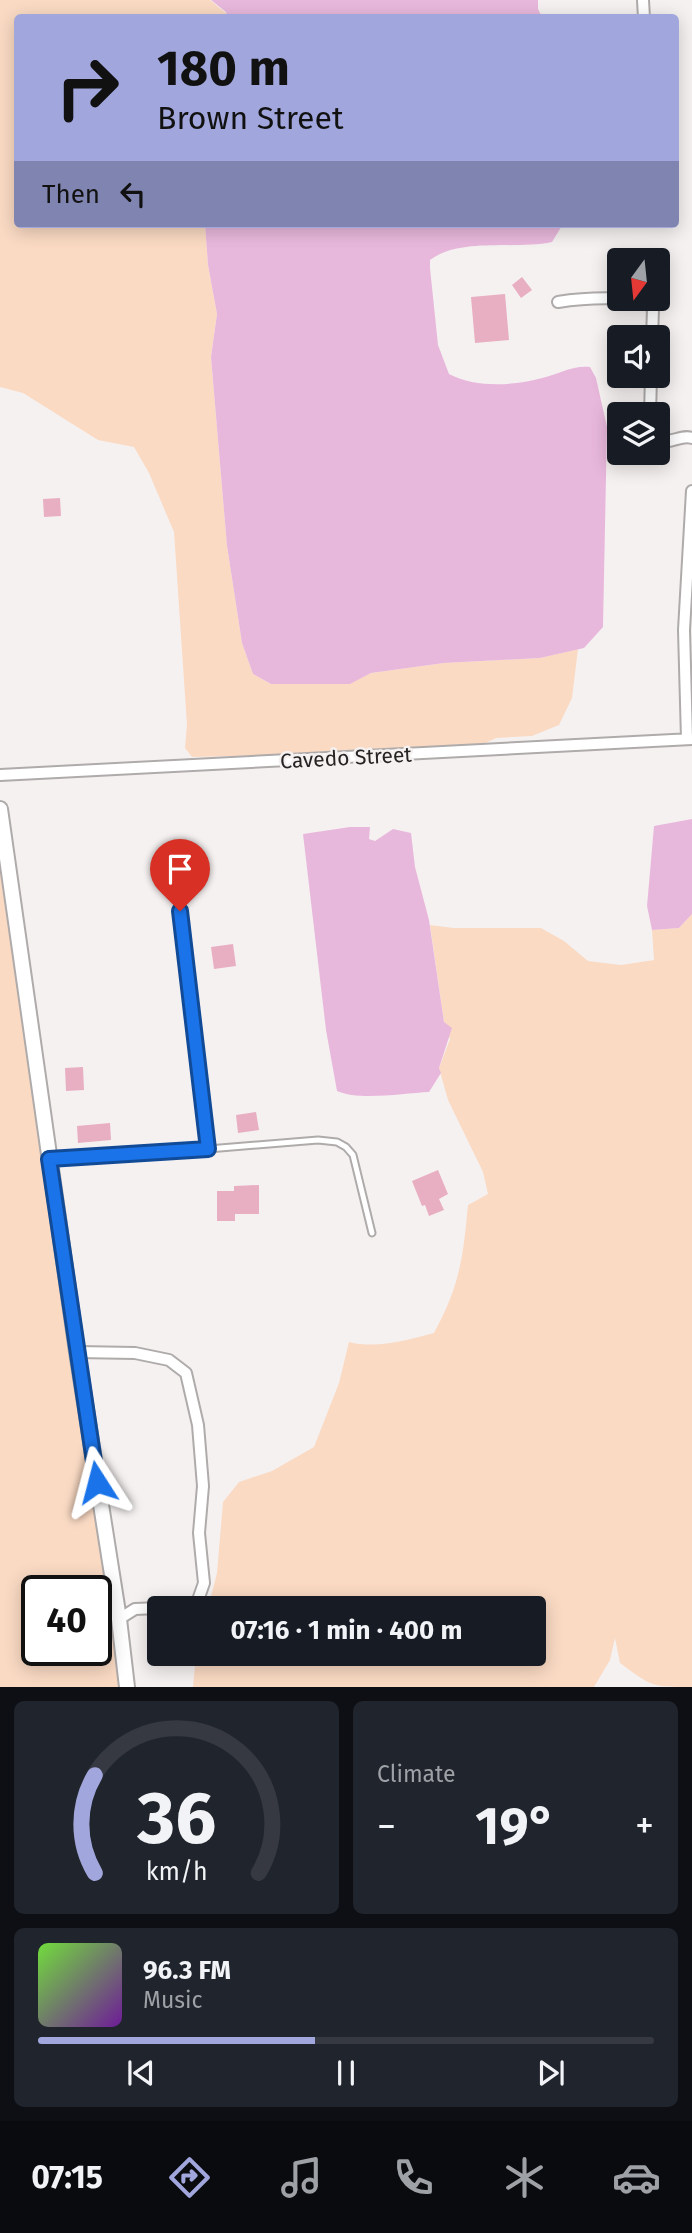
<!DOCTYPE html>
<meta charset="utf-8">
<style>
body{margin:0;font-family:"Fira Sans",sans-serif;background:#20242c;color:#f1f3f6;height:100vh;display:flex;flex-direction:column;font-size:26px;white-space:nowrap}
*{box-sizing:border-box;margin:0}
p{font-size:23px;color:#9ea1a6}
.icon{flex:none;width:38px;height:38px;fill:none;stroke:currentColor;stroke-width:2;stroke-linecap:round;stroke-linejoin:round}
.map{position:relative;height:1687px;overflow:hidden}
.panel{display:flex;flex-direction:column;gap:14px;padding:14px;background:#0d0f14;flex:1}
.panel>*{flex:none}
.guide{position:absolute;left:14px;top:14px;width:665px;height:214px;border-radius:7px;box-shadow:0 4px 18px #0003;background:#a1a6dc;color:#111;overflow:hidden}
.needle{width:46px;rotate:195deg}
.buttons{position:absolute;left:607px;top:248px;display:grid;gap:14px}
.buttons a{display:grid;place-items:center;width:63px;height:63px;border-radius:7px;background:#171b24;box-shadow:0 4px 18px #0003;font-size:35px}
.speed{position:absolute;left:21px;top:1575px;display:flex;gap:14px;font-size:35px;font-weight:700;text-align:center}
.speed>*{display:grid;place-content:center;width:91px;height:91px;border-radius:50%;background:#171b24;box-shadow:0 4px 18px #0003;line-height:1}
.speed .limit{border:4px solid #111;border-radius:10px;background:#fff;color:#111}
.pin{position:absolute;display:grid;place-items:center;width:60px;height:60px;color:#fff;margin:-72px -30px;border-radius:50% 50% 50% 0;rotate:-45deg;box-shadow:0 0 7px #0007}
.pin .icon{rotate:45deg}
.me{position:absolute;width:77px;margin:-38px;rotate:351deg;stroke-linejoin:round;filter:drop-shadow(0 0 5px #0008)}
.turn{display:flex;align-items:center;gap:24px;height:147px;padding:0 28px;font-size:32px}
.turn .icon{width:91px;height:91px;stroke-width:2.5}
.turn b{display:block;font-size:49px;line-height:60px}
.then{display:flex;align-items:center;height:66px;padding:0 28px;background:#0003;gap:14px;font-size:26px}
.big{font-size:52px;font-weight:700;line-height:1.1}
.panel .tile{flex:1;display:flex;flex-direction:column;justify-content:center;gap:10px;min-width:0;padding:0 24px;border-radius:10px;background:#20242c}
.panel .dial{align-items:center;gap:0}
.dial svg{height:182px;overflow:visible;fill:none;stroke:#363941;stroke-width:7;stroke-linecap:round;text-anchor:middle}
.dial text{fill:#f1f3f6;stroke:none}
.song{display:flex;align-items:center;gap:21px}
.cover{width:84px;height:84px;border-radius:10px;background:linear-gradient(135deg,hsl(100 70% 55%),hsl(280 70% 35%))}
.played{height:7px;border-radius:4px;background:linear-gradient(90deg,#a1a6dc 45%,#363941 45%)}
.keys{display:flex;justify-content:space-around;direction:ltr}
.heat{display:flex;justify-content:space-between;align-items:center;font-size:38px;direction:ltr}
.panel .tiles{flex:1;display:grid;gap:14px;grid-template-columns:1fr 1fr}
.tile:last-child{grid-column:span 2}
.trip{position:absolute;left:147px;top:1596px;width:399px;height:70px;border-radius:7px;background:#171b24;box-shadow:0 4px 18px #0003;font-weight:700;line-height:70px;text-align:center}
.tab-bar{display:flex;height:112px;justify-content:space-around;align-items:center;background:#090b0e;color:#9ea1a6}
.tab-bar .icon{width:49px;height:49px}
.tab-bar .current{color:#a1a6dc}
.tab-bar b{font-size:32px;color:#f1f3f6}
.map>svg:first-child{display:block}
.green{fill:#fadac3;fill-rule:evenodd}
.water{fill:#e8b8dc}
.building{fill:#e8aec2}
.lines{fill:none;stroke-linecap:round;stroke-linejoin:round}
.service-casing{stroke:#afabab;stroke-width:9}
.minor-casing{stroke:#afabab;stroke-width:14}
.tertiary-casing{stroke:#afabab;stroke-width:18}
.service{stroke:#fff;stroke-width:5}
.minor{stroke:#fff;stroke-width:10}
.tertiary{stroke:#fff;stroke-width:14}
.route-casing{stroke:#114b97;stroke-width:18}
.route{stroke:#1a73e8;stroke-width:12}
.labels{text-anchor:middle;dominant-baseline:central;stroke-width:5;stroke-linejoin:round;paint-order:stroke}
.street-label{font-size:21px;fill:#252323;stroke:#f6f1f1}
</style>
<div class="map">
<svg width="692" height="1687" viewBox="0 0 692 1687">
<rect width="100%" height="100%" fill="#f6f1f1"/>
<path class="green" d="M0,0H210L226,13L227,17L18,18V224H205L208,265L217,314L211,357L227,546L242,643L253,674L271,684H349L371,673L444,663L540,658L578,649L572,698L559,725L532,736L496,738L471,750L192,757L185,748L187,725L174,532L149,473L134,447L98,440L23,393L0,387Z
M0,809L127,1687H0ZM37,1591H96V1650H37Z
M692,914V1687C651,1687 653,1687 620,1663L615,1638L610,1660L594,1687H193L196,1654H534V1608H208L217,1573L223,1502L239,1482L272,1471L314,1447L339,1383L349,1342C377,1349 407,1340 434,1333C460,1285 463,1258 468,1205L488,1194L483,1172L448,1100L439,1068L450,1039L444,1022L430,925L453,928H541L564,941L588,961L621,965L654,960L652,930L679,928Z"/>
<path class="water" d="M211,0H538V9L542,17H227L226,12Z
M205,224H563L552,242C516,250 461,237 430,260V268L438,345L449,374C476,388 513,386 542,378C559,374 573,365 590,367L596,378L607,427L603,627L584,648L540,658L444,663L371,673L350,684H271L253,674L242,643L227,546L211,357L217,314L208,265Z
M692,819V914L679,928L652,930L647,906L654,826Z
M350,827H370L369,839L375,841L393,829L411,833L415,867L429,920L444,1022L452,1028L439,1068L441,1073L429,1092C405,1093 359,1101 337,1091L326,1030L303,834Z"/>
<path class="building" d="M522,277L532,290L521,298L512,285Z
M505,294L509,340L475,343L471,297Z
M60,498L61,516L44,517L43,499Z
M233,944L236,966L214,969L211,947Z
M83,1067L84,1090L66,1091L65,1068Z
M256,1112L259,1130L238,1133L236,1115Z
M110,1123L111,1140L78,1143L77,1126Z
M438,1170L448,1194L439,1199L444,1210L429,1216L425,1205L422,1206L412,1181Z
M259,1185V1214H235V1221H217V1191H234V1186Z"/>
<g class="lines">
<defs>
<path id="service" d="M208,1149L318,1140L337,1142L346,1147L353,1155L372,1233"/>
<path id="minor" d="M643,0L644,18
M558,302C577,299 641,293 653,309L652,338
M650,415L651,376
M658,440C670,445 681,434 692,438
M687,739L684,630L692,491
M0,775L692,739
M49,1159L208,1149L180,911
M77,1352L135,1353L169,1360L186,1373L198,1425L203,1486L199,1533L204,1583L198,1600L193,1608
M119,1619L135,1609L159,1608"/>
<path id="tertiary" d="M0,809L77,1352L119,1619L127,1687"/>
</defs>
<use href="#service" class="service-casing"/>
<use href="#minor" class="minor-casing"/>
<use href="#tertiary" class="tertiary-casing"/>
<use href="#service" class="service"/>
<use href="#minor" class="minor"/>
<use href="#tertiary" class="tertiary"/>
</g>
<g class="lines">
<defs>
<path id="route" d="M97,1482L49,1159L208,1149L180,911"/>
</defs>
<use href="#route" class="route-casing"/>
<use href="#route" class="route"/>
</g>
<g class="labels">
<g class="street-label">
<text transform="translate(346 758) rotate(-3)">Cavedo Street</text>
</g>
</g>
</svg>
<div class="buttons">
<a><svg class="needle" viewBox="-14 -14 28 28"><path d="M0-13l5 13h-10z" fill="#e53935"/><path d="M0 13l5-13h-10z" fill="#9ea1a6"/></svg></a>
<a><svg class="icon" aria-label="sound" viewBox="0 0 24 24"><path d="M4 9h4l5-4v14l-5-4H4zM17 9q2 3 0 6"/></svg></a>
<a><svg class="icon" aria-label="layers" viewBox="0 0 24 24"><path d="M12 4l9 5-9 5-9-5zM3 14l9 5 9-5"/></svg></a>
</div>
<div class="speed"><div class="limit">40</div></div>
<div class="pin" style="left:180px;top:911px;background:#d93025"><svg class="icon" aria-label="arrive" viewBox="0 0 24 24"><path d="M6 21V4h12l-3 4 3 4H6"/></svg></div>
<svg class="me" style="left:97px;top:1482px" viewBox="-20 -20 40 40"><path d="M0-17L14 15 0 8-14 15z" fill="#1a73e8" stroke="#fff" stroke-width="4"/></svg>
<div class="trip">07:16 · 1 min · 400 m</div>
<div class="guide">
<div class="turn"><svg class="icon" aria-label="right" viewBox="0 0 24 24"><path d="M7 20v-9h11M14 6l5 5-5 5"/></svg><div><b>180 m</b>Brown Street</div></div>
<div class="then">Then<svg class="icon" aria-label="left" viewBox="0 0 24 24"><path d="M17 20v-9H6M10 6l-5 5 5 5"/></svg></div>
</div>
</div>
<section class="panel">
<div class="tiles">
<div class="tile dial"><svg viewBox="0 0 100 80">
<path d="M14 69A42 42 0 1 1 86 69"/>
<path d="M14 69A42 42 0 0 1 14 26" stroke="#a1a6dc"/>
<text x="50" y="56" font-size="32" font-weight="700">36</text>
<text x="50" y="72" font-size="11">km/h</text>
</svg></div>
<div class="tile"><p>Climate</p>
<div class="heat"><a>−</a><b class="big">19°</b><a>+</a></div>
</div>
<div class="tile">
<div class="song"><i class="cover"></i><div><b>96.3 FM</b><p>Music</p></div></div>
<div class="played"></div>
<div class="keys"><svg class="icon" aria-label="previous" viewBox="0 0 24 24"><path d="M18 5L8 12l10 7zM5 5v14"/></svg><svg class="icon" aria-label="pause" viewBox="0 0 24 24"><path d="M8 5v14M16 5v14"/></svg><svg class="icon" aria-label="next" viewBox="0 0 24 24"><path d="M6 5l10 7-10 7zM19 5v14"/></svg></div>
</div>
</div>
</section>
<nav class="tab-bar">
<b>07:15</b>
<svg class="icon current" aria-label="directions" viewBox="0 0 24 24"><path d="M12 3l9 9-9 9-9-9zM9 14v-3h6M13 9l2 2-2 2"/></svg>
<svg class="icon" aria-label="music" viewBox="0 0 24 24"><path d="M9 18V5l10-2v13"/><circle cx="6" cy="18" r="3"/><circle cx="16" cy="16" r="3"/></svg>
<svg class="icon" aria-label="phone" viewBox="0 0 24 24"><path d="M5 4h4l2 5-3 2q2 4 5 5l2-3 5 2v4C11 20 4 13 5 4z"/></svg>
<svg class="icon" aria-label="climate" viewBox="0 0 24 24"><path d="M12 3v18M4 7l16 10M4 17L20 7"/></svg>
<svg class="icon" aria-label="car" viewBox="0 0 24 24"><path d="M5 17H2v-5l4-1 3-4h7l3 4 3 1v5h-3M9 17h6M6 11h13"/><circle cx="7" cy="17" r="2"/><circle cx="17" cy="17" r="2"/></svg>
</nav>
